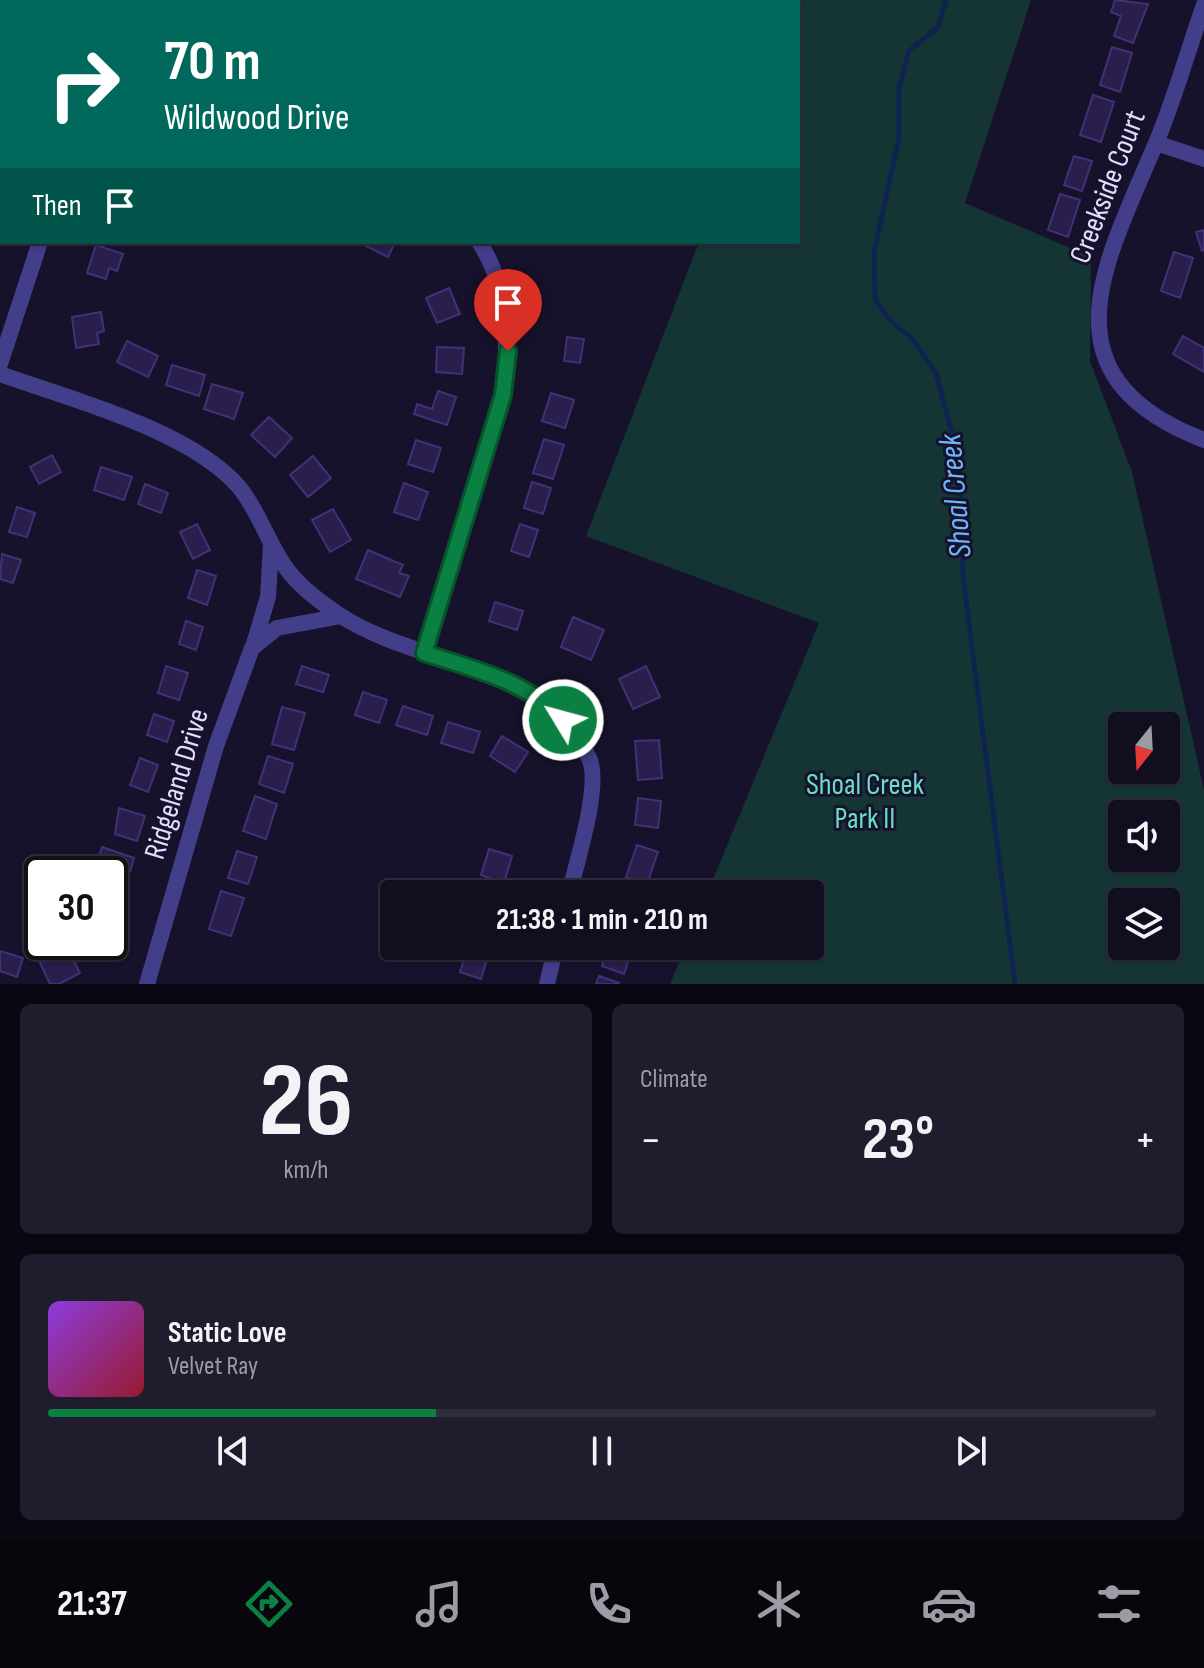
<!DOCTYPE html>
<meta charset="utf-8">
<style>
body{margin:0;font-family:"Sofia Sans Condensed",sans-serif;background:#1e1c2d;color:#f1f3f6;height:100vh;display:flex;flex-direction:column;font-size:30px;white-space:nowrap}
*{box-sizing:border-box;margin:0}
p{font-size:26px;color:#9c9ca5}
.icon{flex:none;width:44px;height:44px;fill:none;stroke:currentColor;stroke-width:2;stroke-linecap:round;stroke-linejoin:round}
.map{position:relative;height:984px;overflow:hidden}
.panel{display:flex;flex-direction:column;gap:20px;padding:20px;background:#090812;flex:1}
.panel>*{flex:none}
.banner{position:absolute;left:0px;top:0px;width:800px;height:244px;box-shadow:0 2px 6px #0004,0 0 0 2px #302e3e;background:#00695c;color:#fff;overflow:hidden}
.needle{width:52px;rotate:198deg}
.controls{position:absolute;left:1108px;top:712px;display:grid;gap:16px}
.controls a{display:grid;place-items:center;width:72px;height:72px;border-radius:8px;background:#110e20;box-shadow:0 2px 6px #0004,0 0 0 2px #302e3e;font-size:40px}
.speed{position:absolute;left:24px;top:856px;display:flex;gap:16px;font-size:40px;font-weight:700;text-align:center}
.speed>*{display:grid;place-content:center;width:104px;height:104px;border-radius:50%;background:#110e20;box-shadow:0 2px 6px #0004,0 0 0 2px #302e3e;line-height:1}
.speed .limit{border:4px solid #111;border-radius:12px;background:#fff;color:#111}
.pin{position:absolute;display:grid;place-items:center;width:68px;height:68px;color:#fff;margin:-82px -34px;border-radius:50% 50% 50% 0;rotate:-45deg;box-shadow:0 0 8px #0007}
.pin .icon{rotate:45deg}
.me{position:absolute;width:88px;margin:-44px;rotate:307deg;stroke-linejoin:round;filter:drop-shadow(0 0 6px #0008)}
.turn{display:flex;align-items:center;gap:28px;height:168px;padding:0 32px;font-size:36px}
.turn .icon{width:104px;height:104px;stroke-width:2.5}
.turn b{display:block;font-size:56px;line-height:68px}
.then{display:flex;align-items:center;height:76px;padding:0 32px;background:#0003;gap:16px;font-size:30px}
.big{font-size:60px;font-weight:700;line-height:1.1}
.panel .tile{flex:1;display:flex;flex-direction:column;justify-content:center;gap:12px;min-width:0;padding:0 28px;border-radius:12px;background:#1e1c2d}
.panel .dial{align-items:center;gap:0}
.dial b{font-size:104px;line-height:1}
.song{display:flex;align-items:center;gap:24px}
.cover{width:96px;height:96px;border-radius:12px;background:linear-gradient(135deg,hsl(270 70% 55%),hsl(350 70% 35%))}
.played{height:8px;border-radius:4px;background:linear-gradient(90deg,#0b8043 35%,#302e3e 35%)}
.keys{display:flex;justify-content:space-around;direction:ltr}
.heat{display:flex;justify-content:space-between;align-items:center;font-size:44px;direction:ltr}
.panel .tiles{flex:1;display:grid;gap:20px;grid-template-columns:1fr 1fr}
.tile:last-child{grid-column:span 2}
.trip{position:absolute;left:380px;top:880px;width:444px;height:80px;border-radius:8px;background:#110e20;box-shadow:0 2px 6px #0004,0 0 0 2px #302e3e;font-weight:700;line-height:80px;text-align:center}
.tabs{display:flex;height:128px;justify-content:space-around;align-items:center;background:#07060d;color:#9c9ca5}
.tabs .icon{width:56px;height:56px}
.tabs .selected{color:#0b8043}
.tabs b{font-size:36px;color:#f1f3f6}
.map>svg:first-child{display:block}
.green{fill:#153535;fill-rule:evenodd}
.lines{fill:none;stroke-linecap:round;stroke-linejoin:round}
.stream{stroke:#0e244e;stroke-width:5}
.building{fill:#291e4c;stroke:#413177;stroke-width:2}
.minor{stroke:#433e89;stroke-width:16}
.route-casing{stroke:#07532c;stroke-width:20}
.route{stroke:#0b8043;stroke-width:14}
.labels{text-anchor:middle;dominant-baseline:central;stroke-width:6;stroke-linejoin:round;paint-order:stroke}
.street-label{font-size:30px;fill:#e2ddfe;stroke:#17122b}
.park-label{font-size:30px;fill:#68dfc5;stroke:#17122b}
.water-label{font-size:32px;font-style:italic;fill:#6db5fc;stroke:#17122b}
</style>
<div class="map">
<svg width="1204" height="984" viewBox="0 0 1204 984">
<rect width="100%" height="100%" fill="#17122b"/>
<path class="green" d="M794,0H1031L965,203L1091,257L1090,361L1132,472L1204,790V984H670L686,946H810V894H707L819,623L586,536L699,242H798V2ZM1122,726H1166V770H1122ZM1122,814H1166V858H1122ZM1122,902H1166V946H1122Z"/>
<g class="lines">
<path class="stream" d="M946,0L938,27L909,51L899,88V138L874,252L875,298L887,317L913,340L936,373L959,459L963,576L1015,984"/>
</g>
<path class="building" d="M181,0H214L183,2Z
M1115,0L1148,4L1133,43L1114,36L1121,16L1111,12Z
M1112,47L1132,53L1120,92L1100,85Z
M1093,95L1114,102L1101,142L1080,135Z
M1,144H2V175H0Z
M1074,156L1092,161L1082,191L1064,185Z
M1060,194L1080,200L1068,237L1048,230Z
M1204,230V250L1202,251L1196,232Z
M358,242H395L388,257Z
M96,245L123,254L117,271L109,268L106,279L87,273Z
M1174,252L1193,258L1180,298L1161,291Z
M449,288L460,314L437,323L426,298Z
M101,312L104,331L97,333L99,344L76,348L72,317Z
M1183,336L1204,348V372L1173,354Z
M567,337L584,339L580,363L564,361Z
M127,341L158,356L148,377L117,362Z
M437,347L464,348L462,374L436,372Z
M172,365L205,375L199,396L166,385Z
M212,384L243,393L234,419L204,409Z
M438,391L456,397L447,425L414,414L417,404L432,409Z
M551,393L574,400L565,428L542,421Z
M269,417L292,438L275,457L251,435Z
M544,439L564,445L553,479L533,473Z
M416,440L441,448L433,472L408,464Z
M52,455L61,472L39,484L30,467Z
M313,456L331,478L308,497L290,475Z
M101,467L132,477L124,500L94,490Z
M532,482L551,488L543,514L524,508Z
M404,483L428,492L418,520L394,512Z
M145,484L168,493L161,513L138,504Z
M17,507L35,513L27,537L9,532Z
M333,509L351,540L330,552L312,520Z
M197,524L210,550L193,559L180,532Z
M520,524L538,530L529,557L511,551Z
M368,550L403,565L399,573L409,576L400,597L356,579Z
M2,554L21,560L13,583L0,579Z
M197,570L216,576L207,605L188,598Z
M495,602L523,611L517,630L489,621Z
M573,617L604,630L591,660L561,647Z
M186,621L203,627L196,650L179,644Z
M166,666L188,673L179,700L158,693Z
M302,666L329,675L323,692L296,684Z
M646,666L660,697L633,709L619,679Z
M363,692L387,700L379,723L355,715Z
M403,706L433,716L427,735L396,725Z
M282,707L305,713L294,750L272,744Z
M154,714L174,721L167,742L147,735Z
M448,722L480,732L473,753L441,743Z
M502,736L528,752L515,772L490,756Z
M659,740L662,778L638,780L635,741Z
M268,756L293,764L284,793L259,784Z
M140,758L158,765L148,792L130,785Z
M255,796L277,804L266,839L243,831Z
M638,798L661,801L658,828L635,825Z
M119,808L145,816L137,841L115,834Z
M637,845L658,852L647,884L626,877Z
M102,847L134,858L130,872L120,869L116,880L110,879V874L94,873Z
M489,849L512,856L504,883L481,875Z
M237,851L257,857L248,884L228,878Z
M221,891L244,898L231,936L209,929Z
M110,905L118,907L110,931Z
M468,946H491L481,979L460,972Z
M608,946L633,947L624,974L602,966Z
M68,949L80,973L59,984H50L40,963Z
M0,951L23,958L17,977L0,971Z
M599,976L619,983L618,984H596Z"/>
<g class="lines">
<path class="minor" d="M119,2V0
M416,2V0
M1204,5C1188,50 1175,98 1156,143C1106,262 1038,376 1204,440
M1156,143L1204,159
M0,364L40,242
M0,374C70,399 190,430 239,487C258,510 267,540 284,565C297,585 319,601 338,614C417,667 544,662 589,758C602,784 576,864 569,894
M253,647L268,597L271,544
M424,653L503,395C509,345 509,286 479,242
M147,984L216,746L252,648L277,628L341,616
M547,984L556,946"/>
</g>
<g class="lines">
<defs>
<path id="route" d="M508,351L503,395L424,653C471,668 529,682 563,720"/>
</defs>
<use href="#route" class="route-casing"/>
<use href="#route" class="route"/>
</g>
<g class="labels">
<g class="street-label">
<text transform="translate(1108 187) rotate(-69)">Creekside Court</text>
<text transform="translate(177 784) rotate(-73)">Ridgeland Drive</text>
</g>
<g class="park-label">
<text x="865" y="785">Shoal Creek<tspan x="865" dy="34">Park II</tspan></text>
</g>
<g class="water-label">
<text transform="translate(956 496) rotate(-95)">Shoal Creek</text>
</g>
</g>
</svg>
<div class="controls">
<a><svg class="needle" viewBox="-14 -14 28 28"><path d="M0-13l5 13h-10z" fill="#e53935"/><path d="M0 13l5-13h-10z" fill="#9c9ca5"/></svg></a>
<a><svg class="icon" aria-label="sound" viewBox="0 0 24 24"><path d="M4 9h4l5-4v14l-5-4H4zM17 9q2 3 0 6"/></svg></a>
<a><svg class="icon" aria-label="layers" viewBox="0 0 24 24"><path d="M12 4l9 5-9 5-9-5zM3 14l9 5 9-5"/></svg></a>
</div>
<div class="speed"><div class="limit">30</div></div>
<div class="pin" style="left:508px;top:351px;background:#d93025"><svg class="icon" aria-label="arrive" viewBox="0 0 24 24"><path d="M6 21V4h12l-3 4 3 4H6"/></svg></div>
<svg class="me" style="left:563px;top:720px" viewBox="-20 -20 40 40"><circle r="17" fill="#0b8043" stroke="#fff" stroke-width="3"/><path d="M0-11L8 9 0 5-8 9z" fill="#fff"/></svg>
<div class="trip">21:38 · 1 min · 210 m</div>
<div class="banner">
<div class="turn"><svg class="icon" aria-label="right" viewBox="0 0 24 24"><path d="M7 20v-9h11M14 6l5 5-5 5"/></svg><div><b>70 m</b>Wildwood Drive</div></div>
<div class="then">Then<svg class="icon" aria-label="arrive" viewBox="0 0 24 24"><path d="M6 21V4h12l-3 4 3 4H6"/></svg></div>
</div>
</div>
<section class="panel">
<div class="tiles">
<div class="tile dial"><b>26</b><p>km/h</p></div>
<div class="tile"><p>Climate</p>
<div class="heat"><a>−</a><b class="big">23°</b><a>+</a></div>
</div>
<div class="tile">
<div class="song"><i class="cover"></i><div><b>Static Love</b><p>Velvet Ray</p></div></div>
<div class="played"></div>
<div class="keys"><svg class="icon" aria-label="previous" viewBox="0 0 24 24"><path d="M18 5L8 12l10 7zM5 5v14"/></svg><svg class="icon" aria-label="pause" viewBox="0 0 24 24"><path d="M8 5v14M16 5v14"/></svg><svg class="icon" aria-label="next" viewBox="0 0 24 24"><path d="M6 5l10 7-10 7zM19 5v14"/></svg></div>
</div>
</div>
</section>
<nav class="tabs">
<b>21:37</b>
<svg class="icon selected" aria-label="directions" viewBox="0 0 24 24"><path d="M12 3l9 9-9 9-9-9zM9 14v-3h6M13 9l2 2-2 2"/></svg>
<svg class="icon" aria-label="music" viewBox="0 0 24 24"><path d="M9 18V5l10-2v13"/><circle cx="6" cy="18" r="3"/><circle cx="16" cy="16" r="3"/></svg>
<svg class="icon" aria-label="phone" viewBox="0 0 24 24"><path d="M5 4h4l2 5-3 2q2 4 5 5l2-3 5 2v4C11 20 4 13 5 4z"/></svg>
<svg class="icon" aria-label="climate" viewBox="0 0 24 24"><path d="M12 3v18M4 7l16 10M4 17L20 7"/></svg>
<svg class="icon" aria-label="car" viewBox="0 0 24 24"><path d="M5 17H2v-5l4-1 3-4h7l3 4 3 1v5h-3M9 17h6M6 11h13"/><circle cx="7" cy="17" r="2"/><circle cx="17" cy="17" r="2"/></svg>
<svg class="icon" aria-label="filters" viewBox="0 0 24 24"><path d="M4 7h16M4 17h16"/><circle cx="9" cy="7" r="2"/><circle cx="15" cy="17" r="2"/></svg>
</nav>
